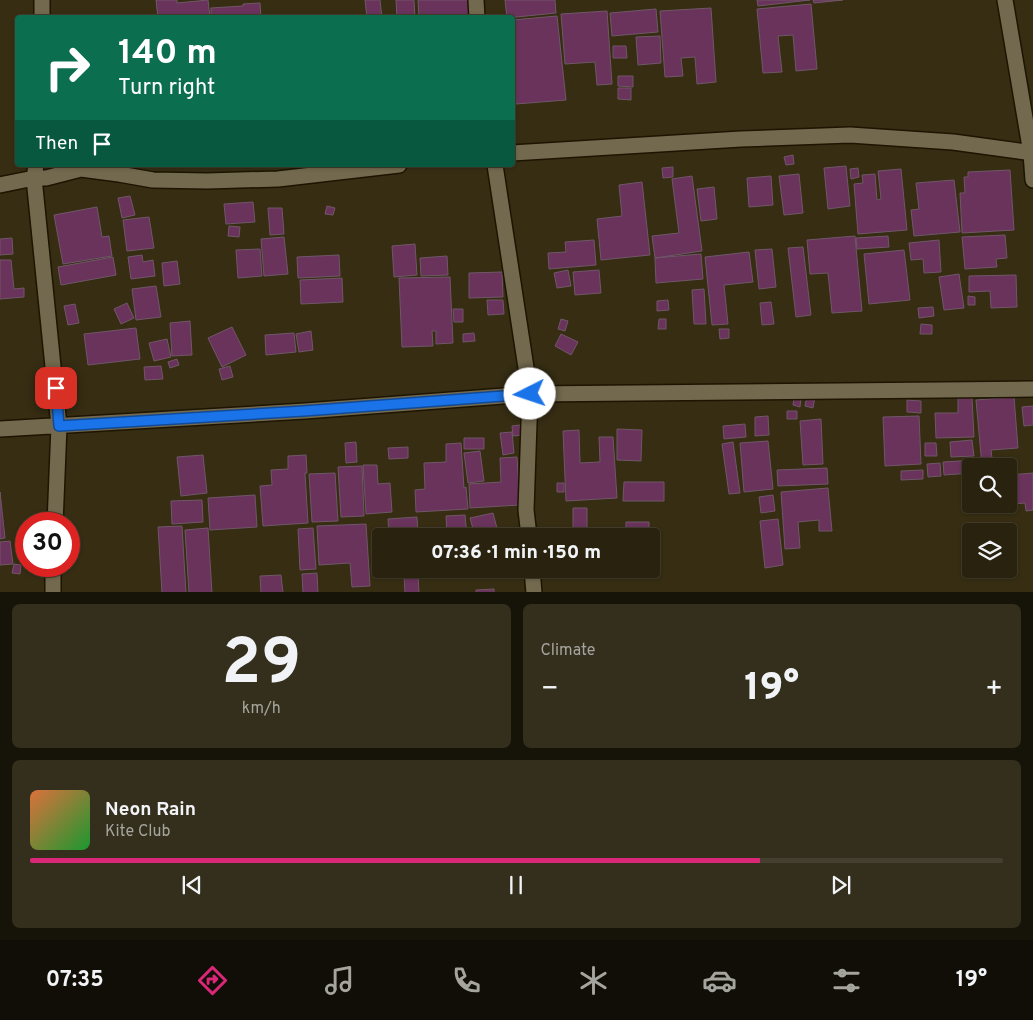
<!DOCTYPE html>
<meta charset="utf-8">
<style>
body{margin:0;font-family:Overpass,sans-serif;background:#342f1c;color:#f1f3f6;height:100vh;display:flex;flex-direction:column;font-size:19px;white-space:nowrap}
*{box-sizing:border-box;margin:0}
p{font-size:16px;color:#a5a49e}
.icon{flex:none;width:28px;height:28px;fill:none;stroke:currentColor;stroke-width:2;stroke-linecap:round;stroke-linejoin:round}
.map{position:relative;height:592px;overflow:hidden}
.side{display:flex;flex-direction:column;gap:12px;padding:12px;background:#161308;flex:1}
.side>*{flex:none}
.top-card{position:absolute;left:15px;top:15px;width:500px;height:152px;border-radius:5px;box-shadow:0 1px 4px #0004,0 0 0 1px #443f2e;background:#0b6e4f;color:#fff;overflow:hidden}
.fabs{position:absolute;left:962px;top:458px;display:grid;gap:10px}
.fabs a{display:grid;place-items:center;width:55px;height:55px;border-radius:5px;background:#28220e;box-shadow:0 1px 4px #0004,0 0 0 1px #443f2e;font-size:25px}
.speed{position:absolute;left:15px;top:512px;display:flex;gap:10px;font-size:25px;font-weight:700;text-align:center}
.speed>*{display:grid;place-content:center;width:65px;height:65px;border-radius:50%;background:#28220e;box-shadow:0 1px 4px #0004,0 0 0 1px #443f2e;line-height:1}
.speed .limit{border:8px solid #d22;background:#fff;color:#111}
.pin{position:absolute;display:grid;place-items:center;width:42px;height:42px;color:#fff;margin:-21px;border-radius:10px;box-shadow:0 2px 8px #0006}
.me{position:absolute;width:55px;margin:-28px;rotate:266deg;stroke-linejoin:round;filter:drop-shadow(0 0 4px #0008)}
.turn{display:flex;align-items:center;gap:18px;height:105px;padding:0 20px;font-size:22px}
.turn .icon{width:65px;height:65px;stroke-width:2.5}
.turn b{display:block;font-size:35px;line-height:42px}
.then{display:flex;align-items:center;height:48px;padding:0 20px;background:#0003;gap:10px;font-size:19px}
.big{font-size:38px;font-weight:800;line-height:1.1}
.side .card{flex:1;display:flex;flex-direction:column;justify-content:center;gap:8px;min-width:0;padding:0 18px;border-radius:8px;background:#342f1c}
.side .dial{align-items:center;gap:0}
.dial b{font-size:65px;line-height:1}
.song{display:flex;align-items:center;gap:15px}
.cover{width:60px;height:60px;border-radius:8px;background:linear-gradient(135deg,hsl(20 70% 55%),hsl(130 70% 35%))}
.played{height:5px;border-radius:2px;background:linear-gradient(90deg,#db2777 75%,#443f2e 75%)}
.keys{display:flex;justify-content:space-around;direction:ltr}
.heat{display:flex;justify-content:space-between;align-items:center;font-size:28px;direction:ltr}
.side .tiles{flex:1;display:grid;gap:12px;grid-template-columns:1fr 1fr}
.card:last-child{grid-column:span 2}
.trip{position:absolute;left:372px;top:528px;width:288px;height:50px;border-radius:5px;background:#28220e;box-shadow:0 1px 4px #0004,0 0 0 1px #443f2e;font-weight:800;line-height:50px;text-align:center}
.tabs{display:flex;height:80px;justify-content:space-around;align-items:center;background:#100e06;color:#a5a49e}
.tabs .icon{width:35px;height:35px}
.tabs .selected{color:#db2777}
.tabs b{font-size:22px;color:#f1f3f6}
.map>svg:first-child{display:block}
.building{fill:#69335c;stroke:#705768}
.lines{fill:none;stroke-linecap:round;stroke-linejoin:round}
.minor-casing{stroke:#1d1500;stroke-width:18}
.minor{stroke:#73694e;stroke-width:15}
.route-casing{stroke:#114b97;stroke-width:12}
.route{stroke:#1a73e8;stroke-width:9}
</style>
<div class="map">
<svg width="1033" height="593" viewBox="0 0 1033 593">
<rect width="100%" height="100%" fill="#362d13"/>
<path class="building" d="M156,0H177V3L208,0L210,18H158Z
M365,0H380L382,18H367Z
M396,0H414L415,18H397Z
M418,0H470L472,18H419Z
M505,0H555L556,13L507,18Z
M757,0H810L758,6Z
M813,0H843L814,3Z
M260,3L261,18H211V8L243,6V4Z
M811,4L817,69L796,71L793,35L778,36L782,72L763,73L757,9Z
M711,8L716,82L697,84L695,57L681,58L683,76L665,77L660,11Z
M656,9L658,32L612,36L610,13Z
M607,11L612,84L597,85L595,62L565,64L561,14Z
M557,16L566,100L516,104L512,71V20Z
M660,36L661,63L638,65L636,37Z
M613,46H626L627,58H613Z
M618,76H633V87L618,86Z
M618,88H631V100L618,99Z
M793,155L794,164L786,165L784,157Z
M846,166L850,206L828,209L824,168Z
M673,167V177L663,178L662,168Z
M858,168L859,177L851,179L850,169Z
M901,169L907,230L858,234L854,184L863,183L862,175L875,174L877,200L881,199L878,171Z
M1010,170L1014,230L962,233L960,193H965L964,177H968V172Z
M799,174L803,213L784,215L779,176Z
M692,176L702,251L655,258L652,236L679,233L672,179Z
M771,176L773,205L749,207L747,178Z
M954,180L960,232L914,236L911,210L919,209L916,183Z
M642,182L650,255L601,260L597,219L622,216L619,185Z
M714,187L717,219L701,221L697,189Z
M130,196L135,215L122,218L118,198Z
M253,202L255,222L226,224L224,204Z
M327,206L335,208L333,215L325,214Z
M97,207L102,237L109,236L112,256L63,264L54,215Z
M268,208H282L284,234L270,235Z
M149,217L154,248L127,251L123,220Z
M229,226L240,227L239,237L228,236Z
M1005,235L1007,258L996,259L997,267L965,269L962,237Z
M855,236L862,311L832,313L828,273L810,274L807,240Z
M888,236L889,247L857,249L856,238Z
M284,237L288,274L264,276L261,239Z
M12,238L13,254L0,255V239Z
M594,240L596,265L549,269L548,253L566,252L565,242Z
M939,240L941,272L924,273L923,259L911,260L909,243Z
M415,244L417,275L394,277L392,246Z
M803,247L811,315L796,317L788,248Z
M260,249L262,276L238,278L236,250Z
M772,249L776,287L759,289L755,250Z
M904,250L910,300L869,304L864,254Z
M749,252L753,282L724,285L728,324L712,325L705,257Z
M701,254L703,279L656,283L655,258Z
M142,255L143,262L153,260L155,276L131,279L128,257Z
M339,255L340,276L298,278L297,257Z
M447,256L448,275L421,276L420,258Z
M113,257L116,275L61,285L58,267Z
M0,260H11L14,289L24,288V297L0,299Z
M177,261L180,284L164,286L162,263Z
M568,270L571,286L557,288L554,273Z
M599,270L601,293L575,295L573,272Z
M502,272L503,297L469,298V273Z
M959,274L964,308L944,310L939,277Z
M1016,275L1017,307L991,308L990,291L969,292V276Z
M450,277L453,343L436,344V331H432L433,346L402,347L399,278Z
M342,278L343,302L301,304L300,280Z
M156,286L161,317L136,320L132,289Z
M704,289L706,324H694L692,290Z
M968,296L975,297V305H968Z
M487,300H503L504,314L488,315Z
M668,300L669,310L657,311V301Z
M771,302L774,324L762,325L760,303Z
M127,303L134,318L121,324L114,309Z
M75,304L79,323L68,325L64,306Z
M933,307L934,316L919,318L918,308Z
M453,309H463V322H454Z
M561,319L568,321L565,331L558,329Z
M659,319H666V329H658Z
M190,321L192,355L172,356L170,323Z
M921,324L932,325V334H920Z
M232,327L246,355L222,367L208,338Z
M136,328L140,359L88,365L84,334Z
M719,329H729V338L720,339Z
M311,331L313,350L299,352L296,334Z
M294,333L296,352L266,355L265,335Z
M474,333L475,341L463,342V334Z
M561,334L578,342L571,355L555,346Z
M167,339L171,357L154,361L149,343Z
M177,359L179,365L170,368L168,362Z
M161,366L163,379L145,380L144,367Z
M230,366L233,377L222,380L219,369Z
M807,396L815,397L813,408L805,406Z
M794,397L801,398L800,407L793,405Z
M1014,397L1018,448L991,450L993,466H982L976,400Z
M958,398H972L974,437L936,438L935,413H958Z
M907,400L921,401V413L907,412Z
M1033,406V425L1024,426L1022,407Z
M787,411H797V419H787Z
M768,416L769,435L755,436V417Z
M919,416L921,464L885,466L883,417Z
M821,419L823,464L803,465L800,421Z
M745,424L746,437L724,439L723,426Z
M520,425L522,435L513,436L512,426Z
M617,429L642,430L641,461L617,460Z
M579,430L580,463L600,462L599,437H613L617,498L566,501L563,431Z
M512,432L514,453L503,455L500,433Z
M464,438H484V449H464Z
M972,440L974,456L951,457L950,442Z
M768,441L773,489L744,492L740,443Z
M356,442L357,462L346,463L345,443Z
M733,442L740,493L729,494L722,444Z
M461,443L464,488L466,487L468,509L416,512L415,490L425,489L424,463L446,462V444Z
M925,443H936L937,456H925Z
M408,447V458L389,459L388,448Z
M480,451L484,481L468,483L464,453Z
M203,455L207,493L181,496L177,457Z
M306,455L307,473H305L308,523L263,526L260,486L272,485L271,470L288,469V456Z
M517,457L520,505L470,508L469,484L501,482L500,458Z
M976,460L977,466H971V473L944,475L943,462Z
M940,463L941,476L928,477L927,464Z
M363,465H377L378,484L390,483L392,512L366,514Z
M362,466L364,516L341,517L338,467Z
M827,468L828,484L778,486L777,470Z
M923,470V479L901,480V471Z
M335,473L338,521L312,522L309,474Z
M1033,473V510L1026,511L1025,503L979,507V504H1009V475Z
M624,482H664V501H623Z
M557,483H564V492H557Z
M828,488L832,531H819V520L798,522L800,548L785,549L781,492Z
M0,492L5,538L0,539Z
M255,495L257,527L210,530L208,498Z
M773,495L775,511L761,513L759,497Z
M202,500L203,522L172,524L171,501Z
M573,508H587V535H573Z
M493,513L499,536H475L470,518Z
M465,515L467,536H447L446,516Z
M417,517L418,536H389L388,519Z
M778,519L783,565L765,568L760,521Z
M626,522H649V536H626Z
M366,524L370,586L352,587L350,563L319,565L317,526Z
M997,524V531H981L980,526Z
M182,526L186,593H162L158,527Z
M208,528L212,593H189L185,530Z
M313,528L316,569L300,570L298,529Z
M10,541L13,564L0,565V542Z
M14,564L21,565L20,574L12,573Z
M449,569H468L469,573L449,574Z
M317,573L318,593H303L302,574Z
M418,574L419,593H405L404,575Z
M281,575L283,593H261L260,576Z
M494,589V593H476V590Z"/>
<g class="lines">
<defs>
<path id="minor" d="M42,0V18
M476,0L477,18
M1005,0L1031,153L1033,180
M512,153L741,139L850,135L953,142L1033,153
M36,165L34,178L59,426L55,524
M495,165L530,394L526,510L529,536
M0,185L34,178H46L81,169L119,174L153,180L207,181L278,179L399,165
M0,429L305,411L530,394L1033,389
M532,569L534,593
M53,593V566"/>
</defs>
<use href="#minor" class="minor-casing"/>
<use href="#minor" class="minor"/>
</g>
<g class="lines">
<defs>
<path id="route" d="M56,388L59,426L304,411L530,394"/>
</defs>
<use href="#route" class="route-casing"/>
<use href="#route" class="route"/>
</g>
</svg>
<div class="fabs">
<a><svg class="icon" aria-label="search" viewBox="0 0 24 24"><circle cx="10" cy="10" r="6"/><path d="M15 15l6 6"/></svg></a>
<a><svg class="icon" aria-label="layers" viewBox="0 0 24 24"><path d="M12 4l9 5-9 5-9-5zM3 14l9 5 9-5"/></svg></a>
</div>
<div class="speed"><div class="limit">30</div></div>
<div class="pin" style="left:56px;top:388px;background:#d93025"><svg class="icon" aria-label="arrive" viewBox="0 0 24 24"><path d="M6 21V4h12l-3 4 3 4H6"/></svg></div>
<svg class="me" style="left:530px;top:394px" viewBox="-20 -20 40 40"><circle r="19" fill="#fff"/><path d="M0-13L10 11 0 6-10 11z" fill="#1a73e8"/></svg>
<div class="trip">07:36 · 1 min · 150 m</div>
<div class="top-card">
<div class="turn"><svg class="icon" aria-label="right" viewBox="0 0 24 24"><path d="M7 20v-9h11M14 6l5 5-5 5"/></svg><div><b>140 m</b>Turn right</div></div>
<div class="then">Then<svg class="icon" aria-label="arrive" viewBox="0 0 24 24"><path d="M6 21V4h12l-3 4 3 4H6"/></svg></div>
</div>
</div>
<section class="side">
<div class="tiles">
<div class="card dial"><b>29</b><p>km/h</p></div>
<div class="card"><p>Climate</p>
<div class="heat"><a>−</a><b class="big">19°</b><a>+</a></div>
</div>
<div class="card">
<div class="song"><i class="cover"></i><div><b>Neon Rain</b><p>Kite Club</p></div></div>
<div class="played"></div>
<div class="keys"><svg class="icon" aria-label="previous" viewBox="0 0 24 24"><path d="M18 5L8 12l10 7zM5 5v14"/></svg><svg class="icon" aria-label="pause" viewBox="0 0 24 24"><path d="M8 5v14M16 5v14"/></svg><svg class="icon" aria-label="next" viewBox="0 0 24 24"><path d="M6 5l10 7-10 7zM19 5v14"/></svg></div>
</div>
</div>
</section>
<nav class="tabs">
<b>07:35</b>
<svg class="icon selected" aria-label="directions" viewBox="0 0 24 24"><path d="M12 3l9 9-9 9-9-9zM9 14v-3h6M13 9l2 2-2 2"/></svg>
<svg class="icon" aria-label="music" viewBox="0 0 24 24"><path d="M9 18V5l10-2v13"/><circle cx="6" cy="18" r="3"/><circle cx="16" cy="16" r="3"/></svg>
<svg class="icon" aria-label="phone" viewBox="0 0 24 24"><path d="M5 4h4l2 5-3 2q2 4 5 5l2-3 5 2v4C11 20 4 13 5 4z"/></svg>
<svg class="icon" aria-label="climate" viewBox="0 0 24 24"><path d="M12 3v18M4 7l16 10M4 17L20 7"/></svg>
<svg class="icon" aria-label="car" viewBox="0 0 24 24"><path d="M5 17H2v-5l4-1 3-4h7l3 4 3 1v5h-3M9 17h6M6 11h13"/><circle cx="7" cy="17" r="2"/><circle cx="17" cy="17" r="2"/></svg>
<svg class="icon" aria-label="filters" viewBox="0 0 24 24"><path d="M4 7h16M4 17h16"/><circle cx="9" cy="7" r="2"/><circle cx="15" cy="17" r="2"/></svg>
<b>19°</b>
</nav>
